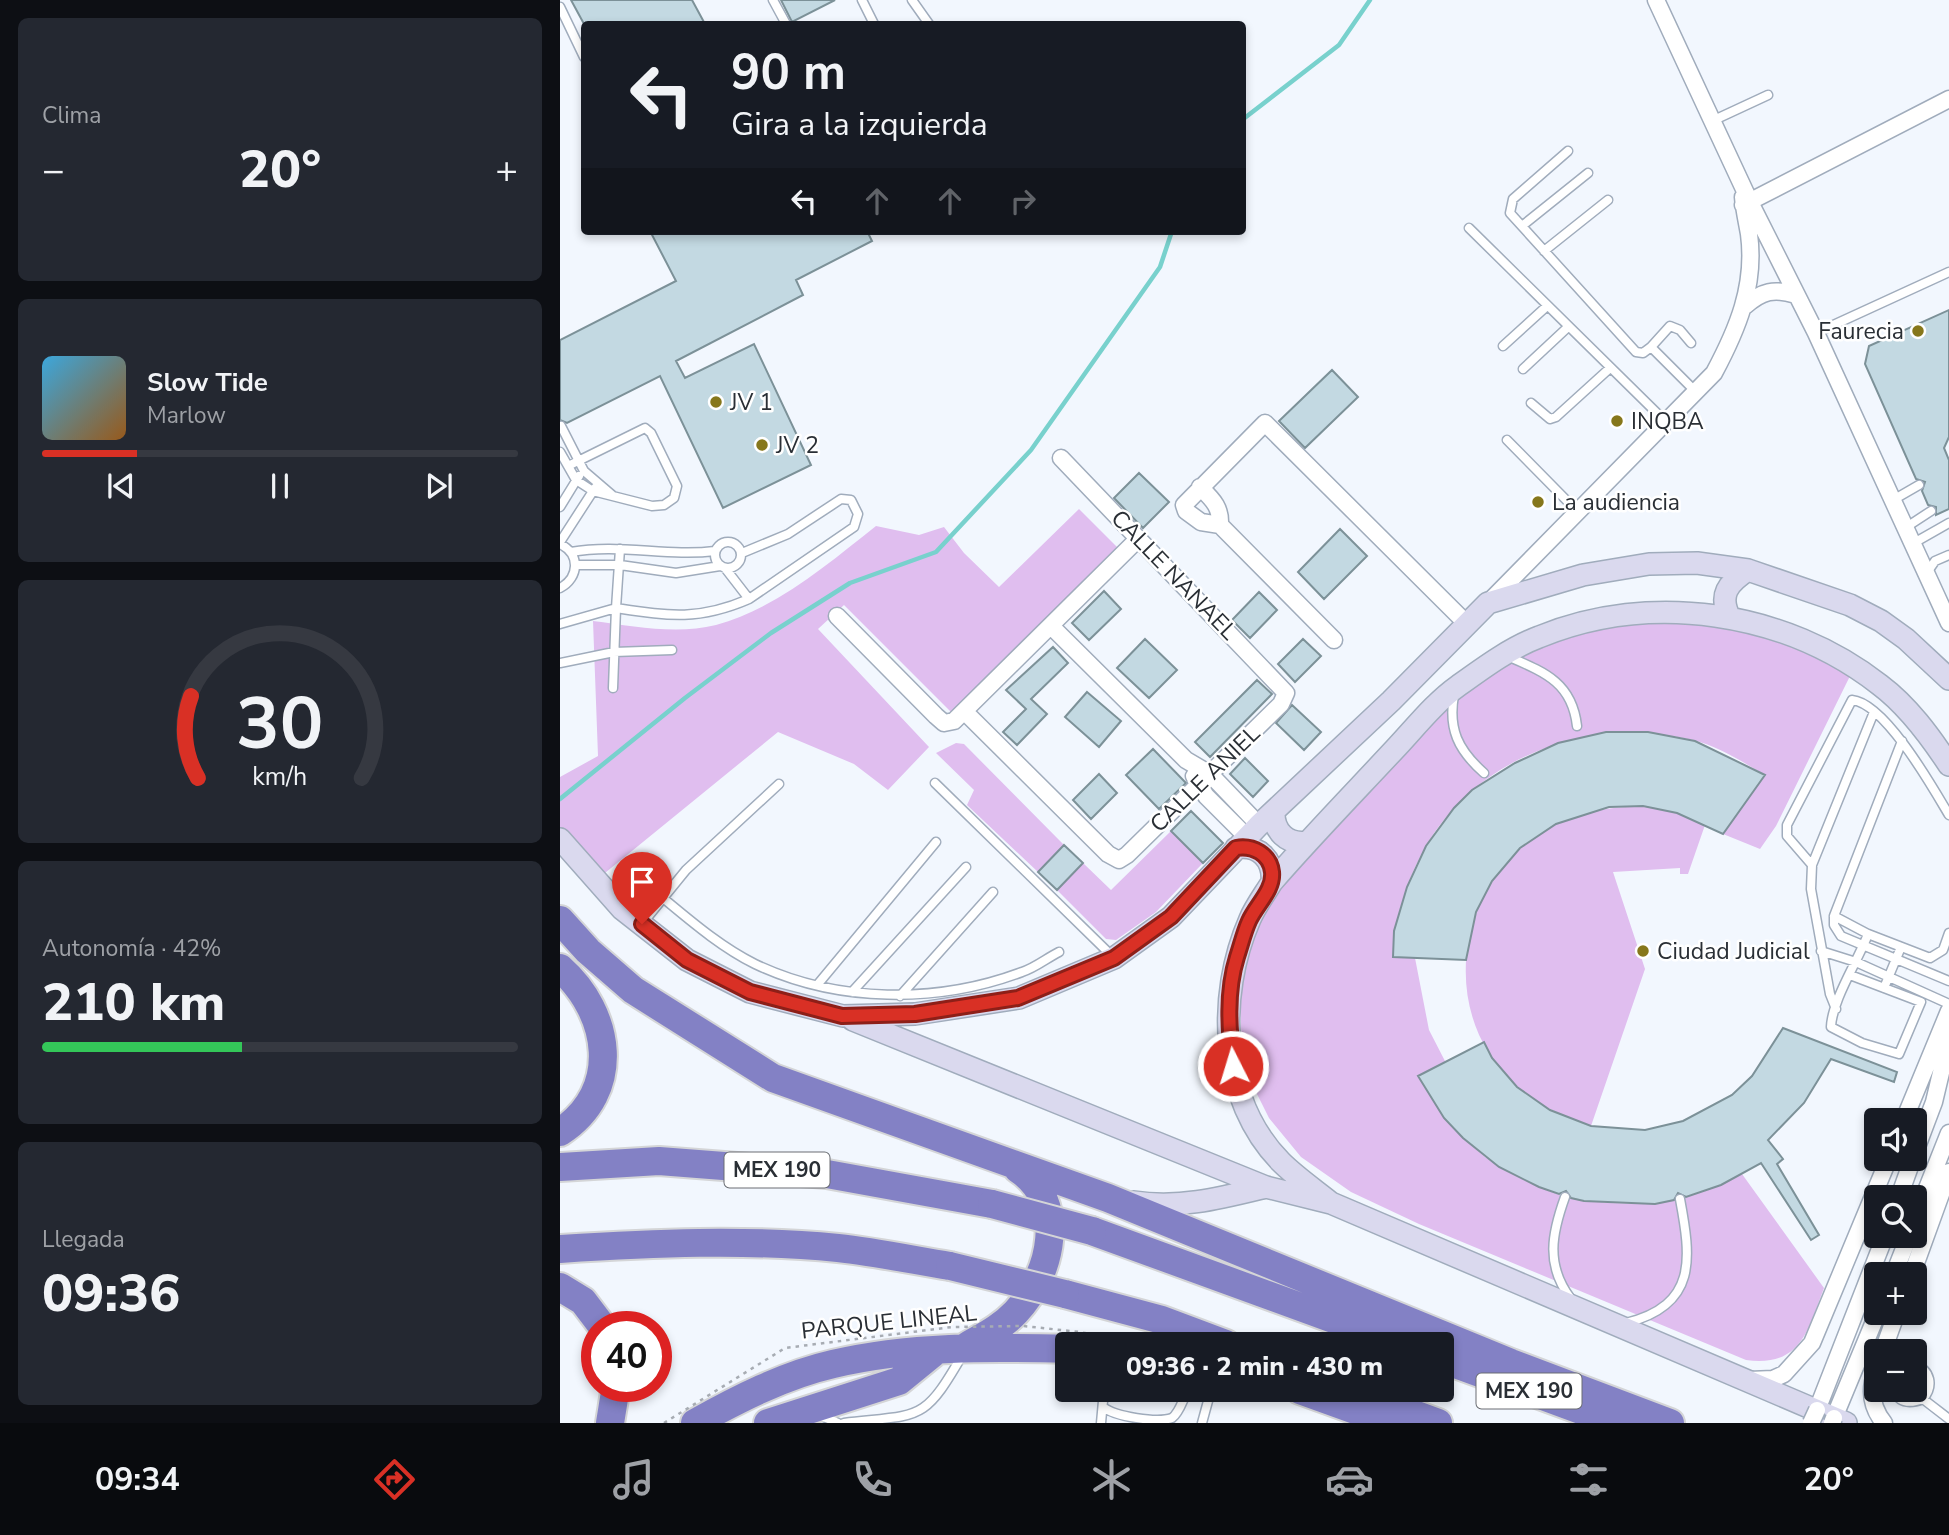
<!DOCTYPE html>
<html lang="es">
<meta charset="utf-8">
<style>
body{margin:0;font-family:"Nunito Sans",sans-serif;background:#242831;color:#f1f3f6;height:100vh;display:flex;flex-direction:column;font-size:26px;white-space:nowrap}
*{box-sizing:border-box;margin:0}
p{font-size:23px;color:#9ea1a6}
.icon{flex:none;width:38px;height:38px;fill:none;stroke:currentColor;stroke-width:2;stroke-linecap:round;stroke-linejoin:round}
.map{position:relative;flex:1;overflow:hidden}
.details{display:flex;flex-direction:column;gap:18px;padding:18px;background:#0d0f14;width:560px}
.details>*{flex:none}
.hud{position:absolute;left:21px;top:21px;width:665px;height:214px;border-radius:7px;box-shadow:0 4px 10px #0003;background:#171b24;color:#f1f3f6;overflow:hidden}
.buttons{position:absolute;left:1304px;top:1108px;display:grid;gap:14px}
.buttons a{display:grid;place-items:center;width:63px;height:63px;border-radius:7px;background:#171b24;box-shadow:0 4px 10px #0003;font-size:35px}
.speed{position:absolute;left:21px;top:1311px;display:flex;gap:14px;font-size:35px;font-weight:700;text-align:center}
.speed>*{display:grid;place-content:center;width:91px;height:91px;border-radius:50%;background:#171b24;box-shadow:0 4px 10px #0003;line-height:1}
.speed .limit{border:10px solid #d22;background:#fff;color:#111}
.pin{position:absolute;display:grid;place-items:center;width:60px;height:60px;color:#fff;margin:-72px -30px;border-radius:50% 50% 50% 0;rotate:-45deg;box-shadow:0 0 7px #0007}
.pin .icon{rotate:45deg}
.me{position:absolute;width:77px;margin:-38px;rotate:355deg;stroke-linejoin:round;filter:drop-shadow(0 0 5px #0008)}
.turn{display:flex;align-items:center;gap:24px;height:147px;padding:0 35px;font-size:32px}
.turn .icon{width:91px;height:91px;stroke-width:2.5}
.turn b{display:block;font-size:49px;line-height:60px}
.lanes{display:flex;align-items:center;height:66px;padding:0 35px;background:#0003;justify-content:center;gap:35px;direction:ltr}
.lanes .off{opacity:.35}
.big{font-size:52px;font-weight:800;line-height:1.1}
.details .tile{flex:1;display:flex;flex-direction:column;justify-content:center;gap:10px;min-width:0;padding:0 24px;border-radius:10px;background:#242831}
.details .dial{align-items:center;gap:0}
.dial svg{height:182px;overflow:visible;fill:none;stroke:#363941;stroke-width:7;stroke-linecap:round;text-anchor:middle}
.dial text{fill:#f1f3f6;stroke:none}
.song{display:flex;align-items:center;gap:21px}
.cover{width:84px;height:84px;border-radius:10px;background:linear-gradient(135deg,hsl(200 70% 55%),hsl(30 70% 35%))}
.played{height:7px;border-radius:4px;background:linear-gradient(90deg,#d93025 20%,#363941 20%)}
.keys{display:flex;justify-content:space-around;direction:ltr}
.heat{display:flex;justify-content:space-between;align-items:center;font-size:38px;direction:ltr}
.charge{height:10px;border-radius:5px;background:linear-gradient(90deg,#34c759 42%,#363941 0)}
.trip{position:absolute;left:495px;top:1332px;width:399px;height:70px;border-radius:7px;background:#171b24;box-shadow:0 4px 10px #0003;font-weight:800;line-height:70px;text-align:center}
.tabs{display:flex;height:112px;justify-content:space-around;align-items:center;background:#090b0e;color:#9ea1a6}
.tabs .icon{width:49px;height:49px}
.tabs .selected{color:#d93025}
.tabs b{font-size:32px;color:#f1f3f6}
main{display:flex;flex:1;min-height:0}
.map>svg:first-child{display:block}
.green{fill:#e0beef}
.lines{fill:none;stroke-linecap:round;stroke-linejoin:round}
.stream{stroke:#78d1cd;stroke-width:4.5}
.building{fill:#c3d9e2;stroke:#7c9198;stroke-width:2}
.lane-casing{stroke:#a0acbc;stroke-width:11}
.street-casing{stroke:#a0acbc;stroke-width:19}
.secondary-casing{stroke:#a0acbc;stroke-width:24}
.highway-casing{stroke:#d4d5d7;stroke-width:32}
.lane{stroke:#fff;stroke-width:8}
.street{stroke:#fff;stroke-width:16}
.secondary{stroke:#dad9ee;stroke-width:21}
.highway{stroke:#8381c5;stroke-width:28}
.street-bridge-casing{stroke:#a0acbc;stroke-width:19;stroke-linecap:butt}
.highway-bridge-casing{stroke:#d4d5d7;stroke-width:32;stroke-linecap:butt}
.path-bridge{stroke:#a7acb3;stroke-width:2.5;stroke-dasharray:3.5 5;stroke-linecap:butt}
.street-bridge{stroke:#fff;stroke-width:16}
.highway-bridge{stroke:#8381c5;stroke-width:28}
.route-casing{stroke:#8d1f18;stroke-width:18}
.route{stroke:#d93025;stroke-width:12}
.poi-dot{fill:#86771b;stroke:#fff;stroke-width:2.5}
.labels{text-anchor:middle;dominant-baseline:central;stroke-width:5;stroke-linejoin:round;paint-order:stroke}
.shield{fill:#fff;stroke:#6a6d72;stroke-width:2}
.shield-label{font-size:21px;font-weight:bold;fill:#2a2f35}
.poi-label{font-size:23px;fill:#2a2f35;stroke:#fff;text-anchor:start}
.street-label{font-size:23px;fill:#2a2f35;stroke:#fff}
</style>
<main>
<section class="details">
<div class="tile"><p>Clima</p>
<div class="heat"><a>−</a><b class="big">20°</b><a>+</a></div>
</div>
<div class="tile">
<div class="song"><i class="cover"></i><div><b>Slow Tide</b><p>Marlow</p></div></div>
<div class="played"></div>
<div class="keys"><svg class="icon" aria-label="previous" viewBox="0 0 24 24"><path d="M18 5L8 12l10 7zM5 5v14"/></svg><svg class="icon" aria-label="pause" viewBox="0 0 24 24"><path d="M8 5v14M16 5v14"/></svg><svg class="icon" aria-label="next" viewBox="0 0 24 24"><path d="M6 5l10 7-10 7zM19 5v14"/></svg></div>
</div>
<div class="tile dial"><svg viewBox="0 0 100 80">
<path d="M14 69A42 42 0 1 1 86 69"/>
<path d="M14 69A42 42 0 0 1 11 33" stroke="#d93025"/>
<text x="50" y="56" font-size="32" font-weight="700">30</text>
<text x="50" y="72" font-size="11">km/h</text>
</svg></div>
<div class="tile"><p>Autonomía · 42%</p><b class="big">210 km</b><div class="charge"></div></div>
<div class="tile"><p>Llegada</p><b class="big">09:36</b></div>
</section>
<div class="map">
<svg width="1389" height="1423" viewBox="0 0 1389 1423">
<rect width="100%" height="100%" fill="#f2f7fe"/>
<path class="green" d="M519,509L558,548L392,713L284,605L258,629L369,747L328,790L294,764L218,732L40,877L0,829V777L38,756L33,621C73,626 116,635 156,625C216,609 269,563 316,526L359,535L384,527L404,553L439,587Z
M1100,620L1174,624L1230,643L1290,676L1216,826L1200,849L1163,834L1204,774C1182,762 1158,746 1133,740C1031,716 920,754 866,846C850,873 842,901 834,931L855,958L869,1030L886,1063L903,1138L925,1157L979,1187L1005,1197L1049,1203L1095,1204L1120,1199L1182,1174L1264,1288C1247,1332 1241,1367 1186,1360L859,1224L791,1192L741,1157L709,1118L689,1078L681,1029L680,994L690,942L715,887L883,707L930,669L972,648L1026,630Z
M396,743L404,744L504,845L478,872L407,805L414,790L376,753Z
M1083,806L1117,813L1145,825L1128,874H1120V868L1053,872L1085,969L1031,1126C1004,1116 978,1106 956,1086C879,1015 894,894 977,835C1007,813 1047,807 1083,806Z
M611,831L643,863L596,912L556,940L546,939L497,890L523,863L551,890Z"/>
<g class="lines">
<path class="stream" d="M682,120L779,45L810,0
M0,799L125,698L211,633L290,583L376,552L471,450L600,267L612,231"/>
</g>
<path class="building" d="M11,0H132L145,24H24Z
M221,0H275L232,22Z
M90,231H307L312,241L236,280L243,295L116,361L125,378L194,344L251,465L163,508L100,376L7,423L0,420V340L116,281Z
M1389,310V437L1384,448L1389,460V509L1376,515V507L1368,505L1362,491L1365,482L1356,479L1305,364L1309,346Z
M772,370L798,397L745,448L719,421Z
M579,473L609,502L583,528L554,498Z
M780,529L807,556L764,599L738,572Z
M544,591L561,609L529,640L512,623Z
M699,592L717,610L690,638L672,620Z
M585,639L617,670L589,698L557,668Z
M743,639L761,656L735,682L718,664Z
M493,647L508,663L471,699L487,714L457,745L443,732L466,709L446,690Z
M697,680L712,694L650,757L635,742Z
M527,692L561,721L539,747L505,717Z
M732,705L761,732L744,750L716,723Z
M1046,732H1088L1135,741L1205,775L1163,834L1117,813L1083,806L1049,807L996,824L960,848L932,881L916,912L906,960L833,957L834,931L847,887L866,846L894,808L912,790L955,763L998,743Z
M593,749L626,783L599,809L566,775Z
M685,758L708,781L693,797L670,774Z
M539,774L557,793L531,819L513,800Z
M631,811L663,843L643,863L611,831Z
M504,845L523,863L497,890L478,872Z
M1223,1028L1337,1072L1334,1082L1271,1059L1244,1103L1208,1140L1223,1159L1217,1164L1259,1235L1251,1240L1201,1163L1161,1185L1126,1197L1118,1193L1114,1200L1095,1204L1024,1201L1011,1198L1006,1191L999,1194L979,1187L939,1167L903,1138L884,1118L858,1076L924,1042L932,1058L957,1087L990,1110L1031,1126L1085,1130L1123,1121L1172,1095L1192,1076Z"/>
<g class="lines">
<defs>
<path id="lane" d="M213,0L226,24
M302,0L314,24
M352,0L369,24
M0,7L24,57
M1152,121L1208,95
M1008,151L953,199L950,213L1076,352L1083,353L1091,347L1136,392
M962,226L1028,173
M909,228L1106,422
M984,251L1048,200
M1256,333L1389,272
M943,346L987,306
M1091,347L1110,326L1120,330L1131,343
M963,369L1008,327
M971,403L990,419L996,417L1050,368
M1,426L24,471L52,495
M947,440L1018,512
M0,452L16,480L33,491L92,506L104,505L114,498L117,486L91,433L85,428L8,466
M1333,500L1359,485
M0,507L19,476
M1345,528L1371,511
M155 555a13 13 0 1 1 26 0a13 13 0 1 1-26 0Z
M0,542L35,488
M0,544C21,554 19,578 0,588
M1352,544L1389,523
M60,549L56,608C109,616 138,621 189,599L165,568
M11,552C59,543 107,557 155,551
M182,553L228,534L281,499L291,500L298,514L294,527L189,599
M16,565H60L116,573L160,566
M1366,574L1375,561L1389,555
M0,624L56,608L53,688
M947,656C984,672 1012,682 1017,726
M0,663L54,652L112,650
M894,695C888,729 898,750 924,773
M1342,741L1274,916V925L1281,936L1389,981
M375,783L552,956
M1252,865L1227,836V825L1292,700C1325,703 1373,788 1389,815
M103,898C132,922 161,947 195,964C277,1003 377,1004 462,972C475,968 487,958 499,952
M1274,916L1308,934L1370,958L1383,950L1389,933
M82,924L126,870L219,784
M1261,951L1296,962L1389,1004
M1290,975L1361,1002L1339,1054L1302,1043L1271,1027C1272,1000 1298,961 1308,934
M258,984L376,842
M1324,988L1341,947
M292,992L406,867
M340,996L433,892
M1276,1009L1270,994L1251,889L1252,865L1314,712
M1005,1197C992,1233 985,1265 1011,1299
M1066,1323C1138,1305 1131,1258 1120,1199
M579,1390L649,1397
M1333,1390C1339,1403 1350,1404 1363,1399C1374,1386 1371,1370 1354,1364
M1363,1399L1389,1419
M543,1407C556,1417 597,1423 612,1418C619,1413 622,1402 626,1394
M259,1415L278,1423
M284,1423C362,1414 363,1423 403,1354
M541,1423L544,1390
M642,1423L651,1390"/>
<path id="street" d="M1096,0L1190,202L1256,333L1389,623
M1183,205L1389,99
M1185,306C1202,291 1214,288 1236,295
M640,487C653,500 661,507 660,525L774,640
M660,525L641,522L626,511L624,505L705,423L906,623
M928,603L1154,373C1177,330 1196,286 1189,234C1187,222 1184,210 1183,197
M277,616L376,716L384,723L394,721L578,539
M491,626L626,760L650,774L699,825
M405,712L548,854L559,860L567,855L721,704L726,693L501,458
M634,776L646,796L687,837
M1344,1120L1389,1011
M1354,1155L1374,1102L1389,1039
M1339,1197L1353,1158
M1354,1221L1389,1133
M1334,1274L1349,1236
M1352,1274L1389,1172
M1323,1351L1337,1312
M1316,1371C1309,1390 1311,1407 1324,1423
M1189,1380L1213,1379L1224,1374L1252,1343L1329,1158
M1257,1410L1325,1236
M1274,1418L1318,1312"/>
<path id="secondary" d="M1170,618C1158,595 1168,583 1188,570
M714,811C713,831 727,845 747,842
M0,839L62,909L127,960L190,992L283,1016L355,1014L459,998L554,958L611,917L699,825L831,701L928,603L1023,575L1089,564L1137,563L1188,570L1290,605L1321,621L1346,639L1389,679
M676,848C699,844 714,860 712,882
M293,1020L706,1187L771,1203L1286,1423
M574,1202C620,1209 661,1198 706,1187
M771,1203C755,1190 736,1177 721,1162C660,1100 656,996 690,919C695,907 704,895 712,882C751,837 793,794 834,750C854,729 874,703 898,686C923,668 950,648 979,637C1091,591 1225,611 1320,685C1348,706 1370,736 1389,765"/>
<path id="highway" d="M0,920L28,951L73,990L213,1078L548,1198L951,1363L1110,1423
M0,968C51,1013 63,1091 0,1132
M0,1167L99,1161L267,1174L432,1204
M532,1231L842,1344
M0,1249C92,1243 186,1239 278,1248C315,1252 353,1260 390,1266
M0,1287L23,1301L42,1326
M505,1294L602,1320L666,1344
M407,1346C424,1336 442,1327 456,1312C492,1274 508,1202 458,1169
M882,1359L1056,1423
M740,1390L831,1423
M810,1398L878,1423
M50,1423L56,1386
M135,1423C178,1399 225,1375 273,1364C350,1346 429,1347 508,1349
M208,1423L339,1381L377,1350"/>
</defs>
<use href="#lane" class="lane-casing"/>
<use href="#street" class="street-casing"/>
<use href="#secondary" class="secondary-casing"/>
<use href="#highway" class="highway-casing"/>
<use href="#lane" class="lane"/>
<use href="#street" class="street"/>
<use href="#secondary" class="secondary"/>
<use href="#highway" class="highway"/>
<defs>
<path id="street-bridge" d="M1251,1423L1257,1410
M1272,1423L1274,1418"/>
<path id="highway-bridge" d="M432,1204L532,1231
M390,1266L505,1294"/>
</defs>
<use href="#street-bridge" class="street-bridge-casing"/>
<use href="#highway-bridge" class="highway-bridge-casing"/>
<path class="path-bridge" d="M104,1423L225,1348L392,1327L463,1326L520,1332L577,1344"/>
<use href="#street-bridge" class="street-bridge"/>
<use href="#highway-bridge" class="highway-bridge"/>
</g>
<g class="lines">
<defs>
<path id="route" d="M82,924L127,960L190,992L282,1016L355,1014L458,998L554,958L611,917L676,848C693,845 710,854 712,872C714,890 696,905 689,921C684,932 681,945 677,957C666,992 669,1030 673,1066"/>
</defs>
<use href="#route" class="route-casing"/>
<use href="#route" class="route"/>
</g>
<g class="poi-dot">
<circle cx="1358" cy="331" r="7"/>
<circle cx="156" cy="402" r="7"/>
<circle cx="1057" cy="421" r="7"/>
<circle cx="202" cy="445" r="7"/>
<circle cx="978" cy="502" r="7"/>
<circle cx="1083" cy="951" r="7"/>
</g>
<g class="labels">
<g class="shield">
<rect x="164.5" y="1152.5" width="105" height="35" rx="5"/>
<rect x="916.5" y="1373.5" width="105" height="35" rx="5"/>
</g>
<g class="shield-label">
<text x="217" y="1170">MEX 190</text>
<text x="969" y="1391">MEX 190</text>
</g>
<g class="poi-label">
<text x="1344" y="331" text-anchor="end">Faurecia</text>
<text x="170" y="402">JV 1</text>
<text x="1071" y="421">INQBA</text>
<text x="216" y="445">JV 2</text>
<text x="992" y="502">La audiencia</text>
<text x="1097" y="951">Ciudad Judicial</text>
</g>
<g class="street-label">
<text transform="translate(614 575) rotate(46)">CALLE NANAEL</text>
<text transform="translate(645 779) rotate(-44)">CALLE ANIEL</text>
<text transform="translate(329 1322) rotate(-6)">PARQUE LINEAL</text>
</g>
</g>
</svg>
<div class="buttons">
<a><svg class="icon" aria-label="sound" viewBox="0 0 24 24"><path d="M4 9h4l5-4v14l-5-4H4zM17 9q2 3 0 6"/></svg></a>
<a><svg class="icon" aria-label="search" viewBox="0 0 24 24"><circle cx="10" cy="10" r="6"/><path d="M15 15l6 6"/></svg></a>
<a>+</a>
<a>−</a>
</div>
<div class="speed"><div class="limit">40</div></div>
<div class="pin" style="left:82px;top:924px;background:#d93025"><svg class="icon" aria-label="arrive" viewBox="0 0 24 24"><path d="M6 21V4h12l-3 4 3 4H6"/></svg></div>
<svg class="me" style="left:673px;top:1066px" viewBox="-20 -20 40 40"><circle r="17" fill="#d93025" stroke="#fff" stroke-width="3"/><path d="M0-11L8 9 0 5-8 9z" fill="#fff"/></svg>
<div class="trip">09:36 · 2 min · 430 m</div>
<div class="hud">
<div class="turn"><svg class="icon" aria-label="left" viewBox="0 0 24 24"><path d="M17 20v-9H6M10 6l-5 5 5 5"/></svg><div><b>90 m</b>Gira a la izquierda</div></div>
<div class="lanes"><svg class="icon" aria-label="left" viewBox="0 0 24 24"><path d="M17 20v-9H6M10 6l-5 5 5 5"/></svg><svg class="icon off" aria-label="ahead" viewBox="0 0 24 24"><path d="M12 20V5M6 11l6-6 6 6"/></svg><svg class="icon off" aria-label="ahead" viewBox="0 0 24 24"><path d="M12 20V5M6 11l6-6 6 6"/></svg><svg class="icon off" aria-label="right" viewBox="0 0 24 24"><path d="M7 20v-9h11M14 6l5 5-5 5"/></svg></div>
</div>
</div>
</main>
<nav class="tabs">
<b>09:34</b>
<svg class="icon selected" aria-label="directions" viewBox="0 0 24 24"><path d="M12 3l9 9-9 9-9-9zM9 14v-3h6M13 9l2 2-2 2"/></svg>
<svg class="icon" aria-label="music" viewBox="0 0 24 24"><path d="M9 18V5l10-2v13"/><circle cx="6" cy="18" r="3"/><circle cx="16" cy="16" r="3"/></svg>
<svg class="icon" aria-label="phone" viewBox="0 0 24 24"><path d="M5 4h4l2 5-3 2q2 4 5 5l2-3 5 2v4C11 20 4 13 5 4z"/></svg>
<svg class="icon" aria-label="climate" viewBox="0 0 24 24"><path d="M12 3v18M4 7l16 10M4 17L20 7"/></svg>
<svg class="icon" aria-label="car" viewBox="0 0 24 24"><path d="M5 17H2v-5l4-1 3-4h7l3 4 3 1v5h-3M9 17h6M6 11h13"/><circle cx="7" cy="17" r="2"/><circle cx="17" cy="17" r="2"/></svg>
<svg class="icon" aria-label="filters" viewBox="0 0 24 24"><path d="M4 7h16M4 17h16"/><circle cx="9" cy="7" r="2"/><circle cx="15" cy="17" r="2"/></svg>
<b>20°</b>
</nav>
